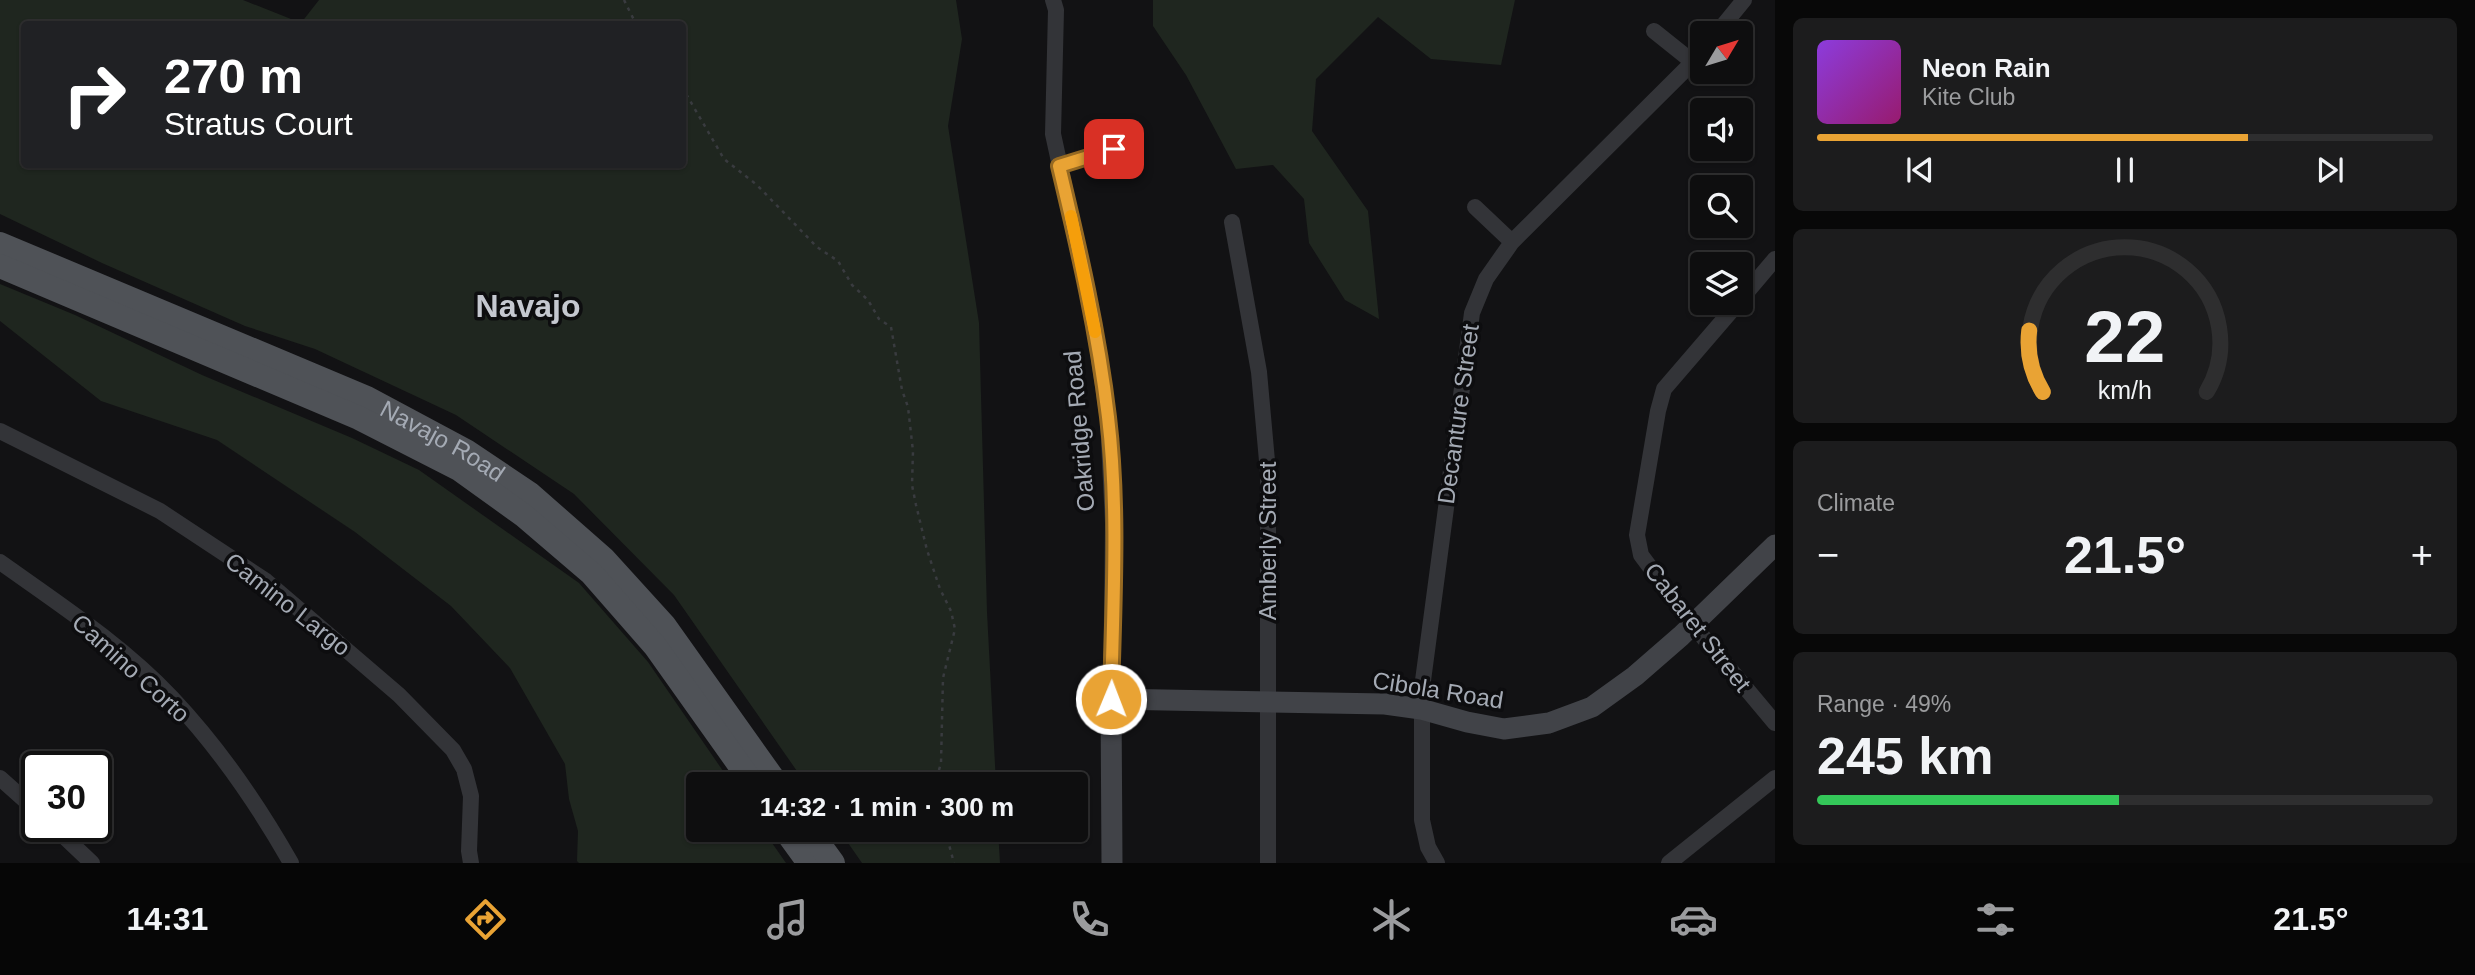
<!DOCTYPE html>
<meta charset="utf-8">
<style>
body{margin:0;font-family:Helvetica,sans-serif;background:#1c1c1d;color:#f1f3f6;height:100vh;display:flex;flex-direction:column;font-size:26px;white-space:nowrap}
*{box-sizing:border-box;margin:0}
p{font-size:23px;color:#9b9c9e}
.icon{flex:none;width:38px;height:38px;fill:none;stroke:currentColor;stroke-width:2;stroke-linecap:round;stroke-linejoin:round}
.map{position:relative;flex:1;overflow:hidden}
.panel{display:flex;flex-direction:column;gap:18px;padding:18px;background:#080808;width:700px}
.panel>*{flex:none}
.guide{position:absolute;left:21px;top:21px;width:665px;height:147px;border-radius:7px;box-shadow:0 2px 5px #0004,0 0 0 2px #2e2e2f;background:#202124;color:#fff;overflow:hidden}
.needle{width:46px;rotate:52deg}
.fabs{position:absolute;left:1690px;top:21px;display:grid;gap:14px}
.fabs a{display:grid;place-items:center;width:63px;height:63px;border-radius:7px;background:#0e0e0f;box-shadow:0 2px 5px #0004,0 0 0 2px #2e2e2f;font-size:35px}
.speed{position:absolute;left:21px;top:751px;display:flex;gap:14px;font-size:35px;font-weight:700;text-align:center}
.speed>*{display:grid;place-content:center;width:91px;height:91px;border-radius:50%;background:#0e0e0f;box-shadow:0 2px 5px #0004,0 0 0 2px #2e2e2f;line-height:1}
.speed .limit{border:4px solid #111;border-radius:10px;background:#fff;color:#111}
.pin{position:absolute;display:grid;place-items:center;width:60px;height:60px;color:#fff;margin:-30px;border-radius:14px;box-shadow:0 4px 10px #0006}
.me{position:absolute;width:77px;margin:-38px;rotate:1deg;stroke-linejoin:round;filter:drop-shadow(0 0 5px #0008)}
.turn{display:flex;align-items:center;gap:24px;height:147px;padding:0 28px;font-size:32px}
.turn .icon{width:91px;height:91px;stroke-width:2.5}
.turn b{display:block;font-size:49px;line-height:60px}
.big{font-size:52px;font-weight:700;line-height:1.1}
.panel .widget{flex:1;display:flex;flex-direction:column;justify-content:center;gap:10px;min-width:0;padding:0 24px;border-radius:10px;background:#1c1c1d}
.panel .dial{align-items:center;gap:0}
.dial svg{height:182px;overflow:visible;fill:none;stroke:#2e2e2f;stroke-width:7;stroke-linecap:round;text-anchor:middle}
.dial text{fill:#f1f3f6;stroke:none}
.song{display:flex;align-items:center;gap:21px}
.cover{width:84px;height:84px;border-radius:10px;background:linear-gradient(135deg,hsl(270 70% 55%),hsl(320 70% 35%))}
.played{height:7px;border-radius:4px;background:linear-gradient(90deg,#e9a334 70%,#2e2e2f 70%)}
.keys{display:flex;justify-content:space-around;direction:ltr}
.heat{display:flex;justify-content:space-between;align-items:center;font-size:38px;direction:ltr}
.charge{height:10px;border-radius:5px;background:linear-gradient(90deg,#34c759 49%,#2e2e2f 0)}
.trip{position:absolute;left:686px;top:772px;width:402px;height:70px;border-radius:7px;background:#0e0e0f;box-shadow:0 2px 5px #0004,0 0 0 2px #2e2e2f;font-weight:700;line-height:70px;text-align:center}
.tab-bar{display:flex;height:112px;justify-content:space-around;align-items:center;background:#060606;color:#9b9c9e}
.tab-bar .icon{width:49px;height:49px}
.tab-bar .on{color:#e9a334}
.tab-bar b{font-size:32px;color:#f1f3f6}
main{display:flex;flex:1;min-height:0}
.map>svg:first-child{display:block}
.green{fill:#1f261f;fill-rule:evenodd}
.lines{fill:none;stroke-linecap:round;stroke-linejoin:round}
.path{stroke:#393b3f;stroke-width:2.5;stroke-dasharray:3.5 5;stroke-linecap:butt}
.street{stroke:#333438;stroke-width:16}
.secondary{stroke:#414348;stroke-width:21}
.primary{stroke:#4f5257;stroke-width:24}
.route-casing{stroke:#976a22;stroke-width:18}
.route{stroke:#e9a334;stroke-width:12}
.slow{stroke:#f59e0b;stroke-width:12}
.labels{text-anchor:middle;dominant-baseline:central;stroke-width:7;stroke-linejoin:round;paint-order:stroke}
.street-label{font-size:24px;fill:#a4aab4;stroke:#0d0d0f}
.district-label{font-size:32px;font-weight:bold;fill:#c5c8d0;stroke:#0d0d0f}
</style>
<main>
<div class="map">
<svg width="1775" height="863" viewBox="0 0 1775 863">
<rect width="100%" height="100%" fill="#121214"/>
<path class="green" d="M0,0H243L301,23L319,0H956L962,39L948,126L979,323L987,612L996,784H806L674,595L574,494L456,415L315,349L245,326L102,263L0,214ZM24,24H682V164H24Z
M1153,0H1515L1501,65L1431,59L1378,17L1316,79L1312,131L1368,211L1379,319L1345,300L1309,243L1304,199L1273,165L1236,169L1186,75L1153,26Z
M0,284L75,315L202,375L352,438L419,470L579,583L648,662L732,784H698V830H763L786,863H579L577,861L578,831L569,799L565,764L510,668L451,606L355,532L217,440L101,401L0,321Z
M839,830H998L1000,863H862Z"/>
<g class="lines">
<path class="path" d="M624,0L634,20L639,24
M682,87L724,159L757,185L817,247L838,261L852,285L868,300L879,319L891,327L902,390L908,407L913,451L912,485L916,505L927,550L940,589L951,611L955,629L943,678L941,763L935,784
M945,830L954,863"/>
<path class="street" d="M1053,0L1056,10L1053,134L1093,318L1108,420L1113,523L1111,699
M1654,31L1694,63
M1717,33L1744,0
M1059,166L1114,149
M1475,207L1512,242
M1232,222L1259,372L1268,472V863
M1741,299L1775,259
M1738,303L1664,389L1658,411L1637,535L1641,555L1693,625L1775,723
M0,431L160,511L266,581L399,695L453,750L464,769L471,796L469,851L471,863
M0,562C59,604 122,645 172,698C219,748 257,803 291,863
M0,778L37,811
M53,826L92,863
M1437,863L1428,847L1422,820V688L1472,313L1486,279L1512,242L1703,52
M1669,863L1775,778"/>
<path class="secondary" d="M1112,863L1111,699L1385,704L1421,709L1467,722L1504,729L1549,723L1592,707L1635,676L1681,636L1775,545"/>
<g class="primary">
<path id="s1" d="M0,244L367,398L466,451L530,494L604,559L664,625L777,784"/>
<path d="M0,266L359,418L459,469L523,515L592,574L655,646L753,784"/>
<path d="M785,830L809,863"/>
<path d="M809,830L833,863"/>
</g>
</g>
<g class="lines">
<defs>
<path id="route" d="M1111,699C1113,607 1119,509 1108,417C1098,332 1079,250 1059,166L1114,149"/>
</defs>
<use href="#route" class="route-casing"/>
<use href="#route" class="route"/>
<path class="slow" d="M1071,216L1095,332"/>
</g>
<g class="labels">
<g class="street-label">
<text transform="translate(1458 414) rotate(-82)">Decanture Street</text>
<text transform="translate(1079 431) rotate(-95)">Oakridge Road</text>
<text stroke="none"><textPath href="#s1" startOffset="485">Navajo Road</textPath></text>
<text transform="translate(1267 541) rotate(-90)">Amberly Street</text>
<text transform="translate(288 604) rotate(38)">Camino Largo</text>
<text transform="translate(1698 627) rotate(52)">Cabaret Street</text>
<text transform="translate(131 668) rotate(42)">Camino Corto</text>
<text transform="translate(1438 690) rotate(9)">Cibola Road</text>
</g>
<g class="district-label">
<text x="528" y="306">Navajo</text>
</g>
</g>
</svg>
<div class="fabs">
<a><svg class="needle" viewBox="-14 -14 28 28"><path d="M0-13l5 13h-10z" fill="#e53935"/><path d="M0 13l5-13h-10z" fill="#9b9c9e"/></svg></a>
<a><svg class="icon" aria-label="sound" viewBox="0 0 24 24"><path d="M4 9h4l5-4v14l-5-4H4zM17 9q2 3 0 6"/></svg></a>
<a><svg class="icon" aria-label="search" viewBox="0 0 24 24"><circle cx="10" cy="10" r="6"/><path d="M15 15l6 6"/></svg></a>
<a><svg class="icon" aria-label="layers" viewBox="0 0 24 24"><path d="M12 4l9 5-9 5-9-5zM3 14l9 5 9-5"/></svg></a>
</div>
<div class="speed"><div class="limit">30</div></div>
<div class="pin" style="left:1114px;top:149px;background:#d93025"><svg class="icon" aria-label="arrive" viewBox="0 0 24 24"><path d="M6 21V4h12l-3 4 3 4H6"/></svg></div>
<svg class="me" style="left:1111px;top:699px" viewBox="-20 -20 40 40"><circle r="17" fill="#e9a334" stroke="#fff" stroke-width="3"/><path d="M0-11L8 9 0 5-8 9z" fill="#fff"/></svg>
<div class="trip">14:32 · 1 min · 300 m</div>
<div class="guide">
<div class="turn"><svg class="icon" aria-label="right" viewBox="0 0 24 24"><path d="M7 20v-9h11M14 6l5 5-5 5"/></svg><div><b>270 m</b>Stratus Court</div></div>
</div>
</div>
<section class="panel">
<div class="widget">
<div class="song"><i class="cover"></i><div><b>Neon Rain</b><p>Kite Club</p></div></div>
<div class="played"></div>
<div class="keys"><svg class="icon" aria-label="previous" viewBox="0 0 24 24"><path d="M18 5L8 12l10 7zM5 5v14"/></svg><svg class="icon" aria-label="pause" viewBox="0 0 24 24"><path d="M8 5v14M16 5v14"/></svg><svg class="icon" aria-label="next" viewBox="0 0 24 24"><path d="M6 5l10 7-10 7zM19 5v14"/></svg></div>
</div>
<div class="widget dial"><svg viewBox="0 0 100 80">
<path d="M14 69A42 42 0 1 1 86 69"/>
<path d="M14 69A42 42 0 0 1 8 42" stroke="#e9a334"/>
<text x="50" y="56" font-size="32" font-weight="700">22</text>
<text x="50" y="72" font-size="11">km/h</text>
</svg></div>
<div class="widget"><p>Climate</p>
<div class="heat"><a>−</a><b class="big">21.5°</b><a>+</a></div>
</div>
<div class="widget"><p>Range · 49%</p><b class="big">245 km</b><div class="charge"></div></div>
</section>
</main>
<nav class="tab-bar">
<b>14:31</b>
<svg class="icon on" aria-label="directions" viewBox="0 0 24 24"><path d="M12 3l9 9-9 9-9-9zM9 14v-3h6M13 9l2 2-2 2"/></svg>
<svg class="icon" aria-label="music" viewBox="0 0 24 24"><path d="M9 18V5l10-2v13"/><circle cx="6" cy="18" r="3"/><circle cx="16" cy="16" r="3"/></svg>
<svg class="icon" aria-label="phone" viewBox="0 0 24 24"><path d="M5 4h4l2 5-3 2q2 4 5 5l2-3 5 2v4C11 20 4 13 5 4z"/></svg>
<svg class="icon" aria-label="climate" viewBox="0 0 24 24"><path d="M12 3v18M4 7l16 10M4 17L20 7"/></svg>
<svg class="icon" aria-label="car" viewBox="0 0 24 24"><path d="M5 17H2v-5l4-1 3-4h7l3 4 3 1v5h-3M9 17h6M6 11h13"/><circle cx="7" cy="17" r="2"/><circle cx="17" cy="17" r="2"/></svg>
<svg class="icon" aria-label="filters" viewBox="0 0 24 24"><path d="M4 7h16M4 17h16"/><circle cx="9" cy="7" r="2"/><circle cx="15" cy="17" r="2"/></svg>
<b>21.5°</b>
</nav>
